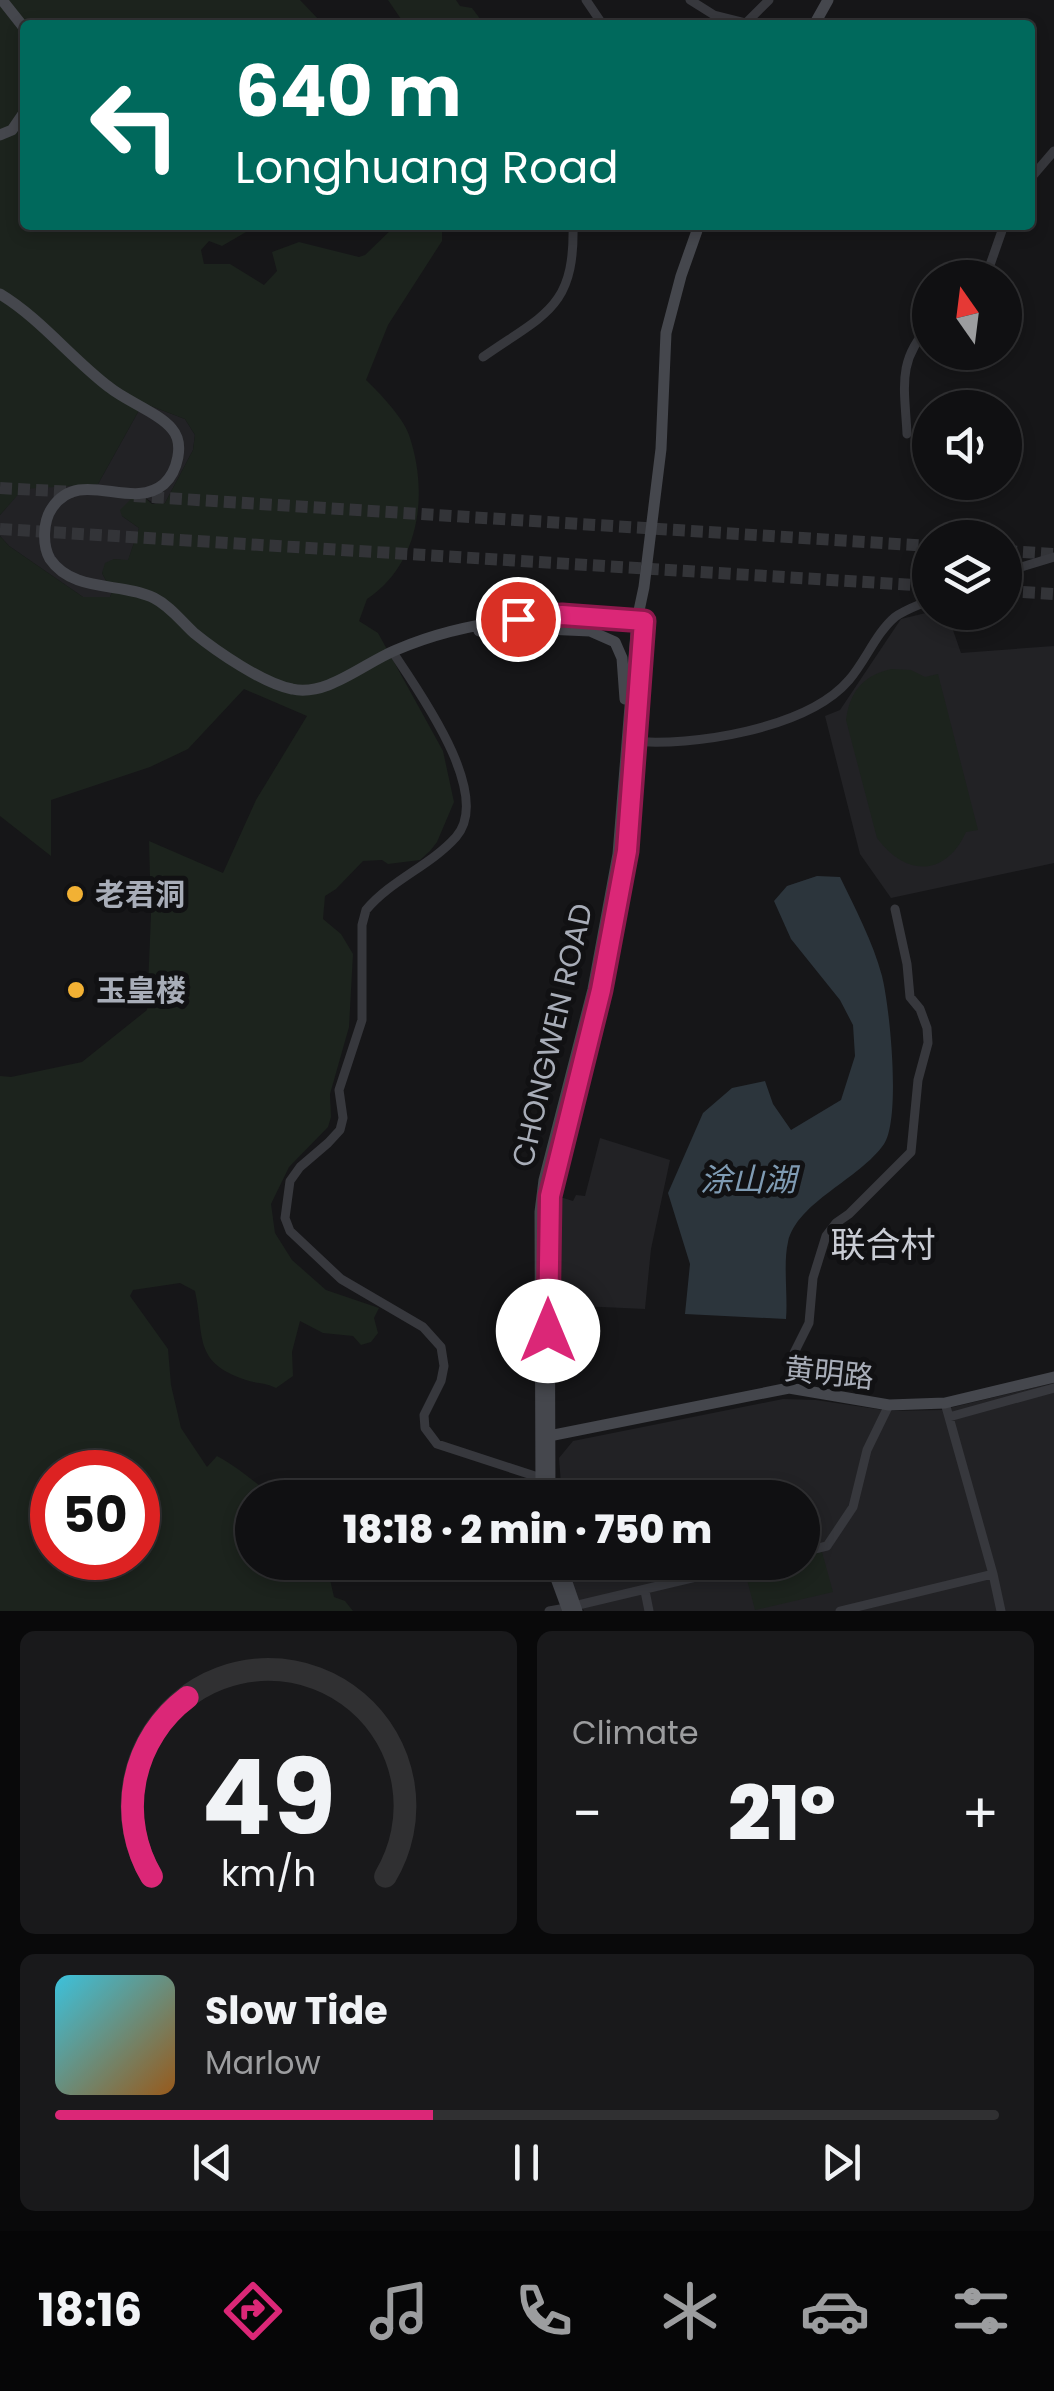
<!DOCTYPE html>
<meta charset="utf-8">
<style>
body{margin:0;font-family:Poppins,"Noto Sans SC",sans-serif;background:#19191b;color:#f1f3f6;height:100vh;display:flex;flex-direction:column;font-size:38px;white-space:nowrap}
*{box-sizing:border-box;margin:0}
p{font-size:32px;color:#9c9d9f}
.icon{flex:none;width:55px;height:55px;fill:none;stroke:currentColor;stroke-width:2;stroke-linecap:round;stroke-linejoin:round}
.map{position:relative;height:1611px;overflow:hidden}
.drawer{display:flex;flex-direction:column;gap:20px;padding:20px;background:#09090a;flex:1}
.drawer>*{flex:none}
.banner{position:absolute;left:20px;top:20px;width:1015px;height:210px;border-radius:10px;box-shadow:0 5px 15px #0003,0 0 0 2px #303032;background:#00695c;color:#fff;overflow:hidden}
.needle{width:65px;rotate:346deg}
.controls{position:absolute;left:912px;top:260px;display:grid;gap:20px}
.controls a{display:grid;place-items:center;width:110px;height:110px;border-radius:50%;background:#101012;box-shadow:0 5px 15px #0003,0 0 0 2px #303032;font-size:50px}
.speed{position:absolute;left:30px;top:1450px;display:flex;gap:20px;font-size:50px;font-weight:700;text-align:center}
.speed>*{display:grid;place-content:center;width:130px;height:130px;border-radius:50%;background:#101012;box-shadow:0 5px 15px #0003,0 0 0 2px #303032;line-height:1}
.speed .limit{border:15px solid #d22;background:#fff;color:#111}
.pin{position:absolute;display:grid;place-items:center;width:85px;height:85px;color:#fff;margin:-42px;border:5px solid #fff;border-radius:50%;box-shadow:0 2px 10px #0007}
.me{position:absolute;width:110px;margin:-55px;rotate:0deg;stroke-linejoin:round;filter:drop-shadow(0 0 8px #0008)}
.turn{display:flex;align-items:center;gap:35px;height:210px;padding:0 50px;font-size:45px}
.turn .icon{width:130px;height:130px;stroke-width:2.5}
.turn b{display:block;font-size:70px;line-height:85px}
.big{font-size:75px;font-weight:800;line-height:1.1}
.drawer .widget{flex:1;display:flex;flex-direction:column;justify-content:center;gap:15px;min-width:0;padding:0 35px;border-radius:15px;background:#19191b}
.drawer .dial{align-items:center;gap:0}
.dial svg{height:260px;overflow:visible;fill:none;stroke:#303032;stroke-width:7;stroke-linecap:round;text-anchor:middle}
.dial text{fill:#f1f3f6;stroke:none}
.song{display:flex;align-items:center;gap:30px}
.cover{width:120px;height:120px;border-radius:15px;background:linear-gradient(135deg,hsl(190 70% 55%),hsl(30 70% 35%))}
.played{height:10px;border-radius:5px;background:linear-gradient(90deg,#db2777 40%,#303032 40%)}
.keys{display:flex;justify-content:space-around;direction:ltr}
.heat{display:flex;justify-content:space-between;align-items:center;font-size:55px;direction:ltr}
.drawer .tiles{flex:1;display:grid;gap:20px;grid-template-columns:1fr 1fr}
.widget:last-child{grid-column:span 2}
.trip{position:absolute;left:235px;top:1480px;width:585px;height:100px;border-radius:50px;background:#101012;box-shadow:0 5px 15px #0003,0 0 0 2px #303032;font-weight:800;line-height:100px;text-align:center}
.menu{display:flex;height:160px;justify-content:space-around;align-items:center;background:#060607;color:#9c9d9f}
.menu .icon{width:70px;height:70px}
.menu .on{color:#db2777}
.menu b{font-size:45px;color:#f1f3f6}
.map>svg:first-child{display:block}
.built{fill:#222225}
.green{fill:#1c231d;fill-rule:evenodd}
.water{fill:#2c353c}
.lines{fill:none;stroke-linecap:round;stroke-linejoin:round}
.primary-tunnel{stroke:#333438;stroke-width:12;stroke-dasharray:12 6;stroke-linecap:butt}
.street{stroke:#37383d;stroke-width:9}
.secondary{stroke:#45474d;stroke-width:11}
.route-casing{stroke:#8e194d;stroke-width:25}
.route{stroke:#db2777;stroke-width:18}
.poi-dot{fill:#f2b134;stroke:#111113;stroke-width:4}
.labels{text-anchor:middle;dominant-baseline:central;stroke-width:10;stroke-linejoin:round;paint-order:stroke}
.poi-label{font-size:30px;font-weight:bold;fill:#a8adb8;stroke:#111113;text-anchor:start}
.street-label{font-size:30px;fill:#a8adb8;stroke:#111113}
.water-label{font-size:32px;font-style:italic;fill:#7f9bb3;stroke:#111113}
.quarter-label{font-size:35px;fill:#c9ccd4;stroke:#111113}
</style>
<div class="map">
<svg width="1054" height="1611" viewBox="0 0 1054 1611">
<rect width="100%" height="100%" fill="#161618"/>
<path class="built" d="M143,403L185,419L195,435L193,450L165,503L157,505L142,496L122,516L139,528L128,561L114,559L102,573L112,592L110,597H83L9,546L0,536V515L23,488L98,484Z
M930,612L947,613L961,653L1054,646V863L891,898L860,854L825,716L840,710L901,619Z
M600,1138L670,1160L651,1249L645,1309L558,1305L557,1196L573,1201L576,1195L585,1196Z
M1054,1383V1611H584L575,1594L567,1563L802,1562V1498L562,1497L559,1458L573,1441L783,1399L816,1400L890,1411L941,1410Z"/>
<path class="green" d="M0,0H300L321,22L319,25H25V225H258L222,246L209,241L201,250L204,264H230L264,285L277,271L272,252L299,242L359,257L365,255L396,225H442V241L388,325L366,380C379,392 404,419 409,435C429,493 420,564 367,599L359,621L378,633L443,751L454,802L437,842L430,851L420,860L388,864L382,860L363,861L336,889L325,896L323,919L341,934L353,954L349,1027L330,1094L331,1117L328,1127L289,1167L271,1204L275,1233L292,1260L326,1290L379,1308L374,1318L378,1333L371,1342L361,1345L353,1336L323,1333L300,1321L292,1352L293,1376L276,1388C265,1382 257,1384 246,1380C192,1362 205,1336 195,1291L180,1283L133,1290L130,1296L168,1349L171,1385L181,1428L207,1467L217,1456C240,1468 256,1485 277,1497L252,1498V1562L281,1563V1579L286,1582L300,1567L316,1564L329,1575L334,1597L345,1601L353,1611H0V1076L11,1077L82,1062L147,1010L151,915L149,841L223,873L256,800L307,716L244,689L188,749L150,767L51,800V856L0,816V536L9,546L83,597H110L112,592L102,573L105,563L114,559L128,560L139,528L122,516L120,510L138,492L152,504L165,503L193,450L195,435L185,419L143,403L98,484L23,489L0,515ZM52,1472H138V1558H52Z
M388,0H456L460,6L472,8L484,24L399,25L401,19Z
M891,669L911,670L925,677L938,674L978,830L966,832C945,878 905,876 877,838L846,720C850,691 863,676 891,669Z
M822,1552L833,1592L755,1610L745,1572L781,1563L802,1562L803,1557Z"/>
<path class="water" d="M817,876L840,877C855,908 873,942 882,976C890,1008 901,1118 884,1144C860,1179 797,1202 788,1242C783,1263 788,1296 786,1319L685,1314L690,1264L668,1193L703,1113L732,1088L765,1081L773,1104L791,1130L841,1100L855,1056L853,1025L840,1000L791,939L774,901L787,886Z"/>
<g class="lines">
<path class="primary-tunnel" d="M0,488L74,492
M134,496L930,546
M0,529L930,586
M1005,551L1054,554
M1005,591L1054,594"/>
<path class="street" d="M586,0L603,25
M690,0L714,15L746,23L769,0
M1030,179L1054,151
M977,278L990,265L1004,225
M483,357C544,314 575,309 573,225
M907,434C905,390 896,360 930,326
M1005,572L1054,557
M392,651C417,689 494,794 456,837C430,866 391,880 366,910L362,925V1020L339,1090L343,1118L340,1130L328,1143L300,1167L290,1181L285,1218L290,1231L341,1279L423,1327L441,1347L444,1366L441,1381L424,1415L425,1428L437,1444L541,1478
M631,741C692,747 807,729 849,680C865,662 876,633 895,617C904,610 919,605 930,600
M789,1388L791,1359L809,1323L813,1278L826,1236L836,1223L849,1214L911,1152L918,1080L928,1043L927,1028L920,1009L910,997L907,964L895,909
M949,1417L1054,1388
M802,1552L827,1546L853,1507L867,1450L889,1405
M993,1574L1001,1611
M645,1591L649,1611
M574,1606L759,1562
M549,1611L566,1608
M840,1611L993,1574L945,1403"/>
<path class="secondary" d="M2,0L25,29
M814,25L828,0
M0,135L12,130L25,111
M0,294C40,318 72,359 109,387C126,401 159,413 172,429C185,444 177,472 164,484C131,512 80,466 52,508C43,521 42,545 50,559C73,593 122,582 154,598C170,606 181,621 194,633C216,651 264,684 292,689C327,697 364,663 396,650C475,616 556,614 640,621
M545,629L590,631L615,642L622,658L625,699
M479,631L526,629L554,621
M544,1437L789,1388L889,1405L945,1403L1054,1377
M541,1498L540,1212L544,1180L593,989L618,854L637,620L644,587L661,449L666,333L681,276L699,225
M550,1498L549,1196L601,990L627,851L644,626
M550,1562L568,1611
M560,1562L577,1611"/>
</g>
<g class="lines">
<defs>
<path id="route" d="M518,619L562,615L644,621L627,851L601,990L550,1196L548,1331"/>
</defs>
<use href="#route" class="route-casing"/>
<use href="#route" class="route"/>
</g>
<g class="poi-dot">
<circle cx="75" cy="894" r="10"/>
<circle cx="76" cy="990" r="10"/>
</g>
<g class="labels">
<g class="poi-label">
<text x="95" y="894">老君洞</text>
<text x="96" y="990">玉皇楼</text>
</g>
<g class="street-label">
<text transform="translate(552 1035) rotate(-77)">CHONGWEN ROAD</text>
<text transform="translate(829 1373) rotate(6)">黄明路</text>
</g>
<g class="water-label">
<text x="748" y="1179">涂山湖</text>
</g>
<g class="quarter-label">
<text x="883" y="1244">联合村</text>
</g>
</g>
</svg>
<div class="controls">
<a><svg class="needle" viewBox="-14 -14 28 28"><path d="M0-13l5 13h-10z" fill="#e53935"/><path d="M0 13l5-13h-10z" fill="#9c9d9f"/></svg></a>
<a><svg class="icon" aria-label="sound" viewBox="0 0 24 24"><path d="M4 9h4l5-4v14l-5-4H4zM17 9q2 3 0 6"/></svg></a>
<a><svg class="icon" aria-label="layers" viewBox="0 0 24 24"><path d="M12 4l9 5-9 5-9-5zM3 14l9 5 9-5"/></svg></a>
</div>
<div class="speed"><div class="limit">50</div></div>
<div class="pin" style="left:518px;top:619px;background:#d93025"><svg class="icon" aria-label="arrive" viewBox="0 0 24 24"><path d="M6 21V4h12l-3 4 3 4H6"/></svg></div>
<svg class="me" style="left:548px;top:1331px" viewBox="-20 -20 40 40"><circle r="19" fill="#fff"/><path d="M0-13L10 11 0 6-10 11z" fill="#db2777"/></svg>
<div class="trip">18:18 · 2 min · 750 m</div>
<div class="banner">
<div class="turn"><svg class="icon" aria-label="left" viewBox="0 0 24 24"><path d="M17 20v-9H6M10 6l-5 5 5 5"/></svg><div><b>640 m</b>Longhuang Road</div></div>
</div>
</div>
<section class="drawer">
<div class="tiles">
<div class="widget dial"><svg viewBox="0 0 100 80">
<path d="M14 69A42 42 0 1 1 86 69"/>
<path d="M14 69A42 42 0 0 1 25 14" stroke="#db2777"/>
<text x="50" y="56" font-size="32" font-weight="700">49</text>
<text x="50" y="72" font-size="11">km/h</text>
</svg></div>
<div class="widget"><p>Climate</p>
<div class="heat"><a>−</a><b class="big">21°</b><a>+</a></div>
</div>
<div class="widget">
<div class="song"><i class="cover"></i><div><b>Slow Tide</b><p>Marlow</p></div></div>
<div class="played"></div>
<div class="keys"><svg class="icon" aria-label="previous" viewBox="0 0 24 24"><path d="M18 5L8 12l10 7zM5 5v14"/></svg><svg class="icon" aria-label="pause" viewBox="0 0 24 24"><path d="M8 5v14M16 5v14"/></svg><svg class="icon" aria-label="next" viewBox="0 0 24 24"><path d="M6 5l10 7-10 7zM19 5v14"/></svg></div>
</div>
</div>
</section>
<nav class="menu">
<b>18:16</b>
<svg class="icon on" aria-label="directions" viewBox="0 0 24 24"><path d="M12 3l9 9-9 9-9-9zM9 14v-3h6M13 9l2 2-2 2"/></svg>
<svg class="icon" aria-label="music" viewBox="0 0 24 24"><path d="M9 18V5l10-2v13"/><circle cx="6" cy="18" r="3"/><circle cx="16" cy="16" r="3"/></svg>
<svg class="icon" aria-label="phone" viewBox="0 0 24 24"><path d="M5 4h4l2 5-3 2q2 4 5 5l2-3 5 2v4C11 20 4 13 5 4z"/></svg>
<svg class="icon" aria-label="climate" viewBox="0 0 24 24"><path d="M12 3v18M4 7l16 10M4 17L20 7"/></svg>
<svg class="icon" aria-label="car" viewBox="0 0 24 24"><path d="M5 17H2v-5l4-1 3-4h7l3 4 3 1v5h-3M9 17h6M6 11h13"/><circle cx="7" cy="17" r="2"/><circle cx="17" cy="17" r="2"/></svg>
<svg class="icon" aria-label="filters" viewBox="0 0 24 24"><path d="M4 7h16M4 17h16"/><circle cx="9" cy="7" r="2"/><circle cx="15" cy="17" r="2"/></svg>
</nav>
